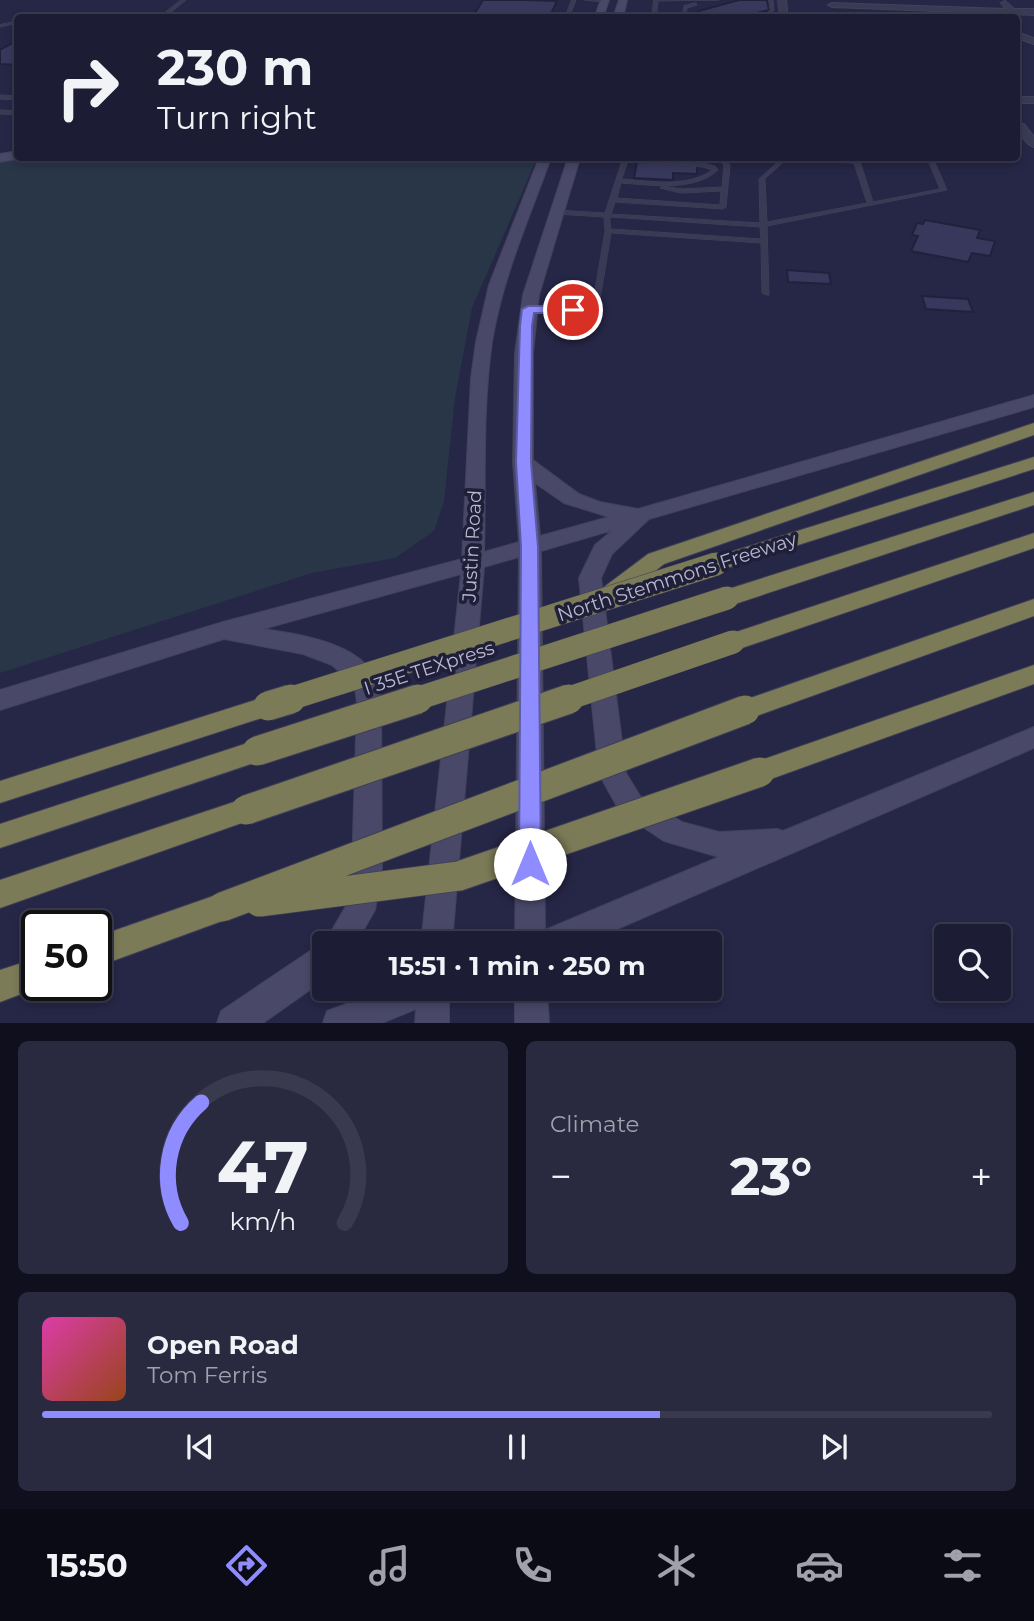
<!DOCTYPE html>
<meta charset="utf-8">
<style>
body{margin:0;font-family:Montserrat,sans-serif;background:#292940;color:#f1f3f6;height:100vh;display:flex;flex-direction:column;font-size:26px;white-space:nowrap}
*{box-sizing:border-box;margin:0}
p{font-size:23px;color:#a0a1ac}
.icon{flex:none;width:38px;height:38px;fill:none;stroke:currentColor;stroke-width:2;stroke-linecap:round;stroke-linejoin:round}
.map{position:relative;height:1023px;overflow:hidden}
.side{display:flex;flex-direction:column;gap:18px;padding:18px;background:#0f0f1d;flex:1}
.side>*{flex:none}
.hud{position:absolute;left:14px;top:14px;width:1006px;height:147px;border-radius:7px;box-shadow:0 4px 10px #0003,0 0 0 2px #3a3a4f;background:#1c1c34;color:#f1f3f6;overflow:hidden}
.tools{position:absolute;left:934px;top:924px;display:grid;gap:14px}
.tools a{display:grid;place-items:center;width:77px;height:77px;border-radius:7px;background:#1c1c34;box-shadow:0 4px 10px #0003,0 0 0 2px #3a3a4f;font-size:35px}
.speed{position:absolute;left:21px;top:910px;display:flex;gap:14px;font-size:35px;font-weight:700;text-align:center}
.speed>*{display:grid;place-content:center;width:91px;height:91px;border-radius:50%;background:#1c1c34;box-shadow:0 4px 10px #0003,0 0 0 2px #3a3a4f;line-height:1}
.speed .limit{border:4px solid #111;border-radius:10px;background:#fff;color:#111}
.pin{position:absolute;display:grid;place-items:center;width:60px;height:60px;color:#fff;margin:-30px;border:4px solid #fff;border-radius:50%;box-shadow:0 2px 7px #0007}
.me{position:absolute;width:77px;margin:-38px;rotate:0deg;stroke-linejoin:round;filter:drop-shadow(0 0 5px #0008)}
.turn{display:flex;align-items:center;gap:24px;height:147px;padding:0 28px;font-size:32px}
.turn .icon{width:91px;height:91px;stroke-width:2.5}
.turn b{display:block;font-size:49px;line-height:60px}
.big{font-size:52px;font-weight:700;line-height:1.1}
.side .widget{flex:1;display:flex;flex-direction:column;justify-content:center;gap:10px;min-width:0;padding:0 24px;border-radius:10px;background:#292940}
.side .dial{align-items:center;gap:0}
.dial svg{height:182px;overflow:visible;fill:none;stroke:#3a3a4f;stroke-width:7;stroke-linecap:round;text-anchor:middle}
.dial text{fill:#f1f3f6;stroke:none}
.song{display:flex;align-items:center;gap:21px}
.cover{width:84px;height:84px;border-radius:10px;background:linear-gradient(135deg,hsl(320 70% 55%),hsl(20 70% 35%))}
.played{height:7px;border-radius:4px;background:linear-gradient(90deg,#8e8cff 65%,#3a3a4f 65%)}
.keys{display:flex;justify-content:space-around;direction:ltr}
.heat{display:flex;justify-content:space-between;align-items:center;font-size:38px;direction:ltr}
.side .tiles{flex:1;display:grid;gap:18px;grid-template-columns:1fr 1fr}
.widget:last-child{grid-column:span 2}
.trip{position:absolute;left:312px;top:931px;width:410px;height:70px;border-radius:7px;background:#1c1c34;box-shadow:0 4px 10px #0003,0 0 0 2px #3a3a4f;font-weight:700;line-height:70px;text-align:center}
.dock{display:flex;height:112px;justify-content:space-around;align-items:center;background:#0b0b15;color:#a0a1ac}
.dock .icon{width:49px;height:49px}
.dock .on{color:#8e8cff}
.dock b{font-size:32px;color:#f1f3f6}
.map>svg:first-child{display:block}
.green{fill:#283647}
.building{fill:#37385c;stroke:#21213c;stroke-width:2}
.lines{fill:none;stroke-linecap:round;stroke-linejoin:round}
.service-casing{stroke:#41415b;stroke-width:1}
.minor-casing{stroke:#41415b;stroke-width:2}
.secondary-casing{stroke:#41415b;stroke-width:2}
.motorway-casing{stroke:#3f3f59;stroke-width:2}
.service{fill:#3a3a55;fill-rule:evenodd}
.minor{fill:#3a3a55;fill-rule:evenodd}
.secondary{fill:#494868;fill-rule:evenodd}
.motorway{fill:#7b7b57;fill-rule:evenodd}
.motorway-bridge-far1-casing{stroke:#3f3f59;stroke-width:24;stroke-linecap:butt}
.motorway-bridge-casing{stroke:#3f3f59;stroke-width:31;stroke-linecap:butt}
.motorway-bridge-far1{stroke:#7b7b57;stroke-width:23}
.motorway-bridge{stroke:#7b7b57;stroke-width:29}
.route{fill:#8e8cff;stroke:#5c5ba6;stroke-width:2}
.labels{text-anchor:middle;dominant-baseline:central;stroke-width:7;stroke-linejoin:round;paint-order:stroke}
.street-label{font-size:19px;fill:#b9b8ce;stroke:#1f1f3a}
</style>
<div class="map">
<svg width="1034" height="1023" viewBox="0 0 1034 1023">
<rect width="100%" height="100%" fill="#262646"/>
<path class="green" d="M23,158H537L472,308L455,398L444,501L434,531L395,558L312,573L0,673V160Z"/>
<path class="building" d="M483,0H527L557,1L549,18H472Z
M739,0H767L769,10L736,18H698L699,11Z
M18,40V65L0,64V50Z
M637,162L697,166V174L673,173V180L634,178Z
M925,220L980,230L977,238L995,241L990,256L972,253L968,262L911,251L918,236L912,235L917,223L923,224Z
M787,270L829,273L831,284L788,282Z
M922,296L968,299L973,312L926,309Z"/>
<g class="lines">
<defs>
<path id="service" d="M181,0H186L170,13L207,18L165,15V13Z
M572,0H576L569,18H565Z
M585,0H606L607,1L605,2Z
M654,0H719L658,1L656,18H652Z
M769,0H773L774,10L766,18H761L770,10Z
M696,3L697,5L687,8L686,18H682L684,6Z
M18,21V23L0,27V25Z
M0,95L18,96V100L0,99Z
M0,110L18,111V115L0,114Z
M623,158L703,163L715,166L718,170C694,192 652,185 621,183L617,198L720,205L721,191L681,193L660,188L663,186L681,189L722,187L724,165L716,158H722L730,165L726,207L723,209L615,202L611,214L760,223L759,179L782,158L853,159V158H859L873,202L940,189L927,158H933L947,190L767,226L769,295H766L762,293L761,243L611,233L598,312L526,311V307H529L592,308L605,231L604,217L556,214L553,212L556,210L605,213L622,161L621,160ZM786,160L854,163L867,203L767,222L765,179ZM628,162L703,167L712,170C688,188 650,181 622,179ZM610,217L760,227L761,239L611,229Z"/>
<path id="minor" d="M778,0H786L788,18H780Z
M1005,1L1014,9H1034V15L832,7L828,5L832,3L1006,9L1001,3Z
M1017,32L1034,38V44L1017,38Z
M1017,97H1034V103H1017Z
M1017,124H1024L1034,137V147C1026,145 1017,132 1017,124Z"/>
<path id="secondary" d="M601,0H609L603,18H594Z
M619,0H627L623,18H613Z
M18,151V158H22L0,162V154Z
M539,158H551C529,218 502,279 492,342C482,411 486,483 484,552L519,542L513,462L515,353L523,295L568,158H580L539,295L533,353V460L579,494L600,502L638,509L1034,395V407L649,519L612,554L601,578L626,773L640,796L682,822L719,832L777,829L783,831L1034,727V748L585,943H515L519,557L484,567L452,943H421L461,574L263,629C302,635 369,643 381,690L382,868L375,910L356,943L324,944L346,906L352,868L357,704L355,686L332,665L303,654L224,639L0,710V690L223,622L462,559L471,378L476,342L489,285ZM535,483L564,503L609,517L540,536ZM613,530L595,545L579,578L599,774L620,812L664,841L719,857L545,930L541,551Z
M324,945V980L263,1023H217L221,1011L313,949Z
M387,989H449V1023H415L416,1009L382,1023H323L327,1011Z
M515,989H547L549,1023H515Z"/>
<path id="motorway" d="M1034,423V435L664,564L616,602L608,604L600,602L596,596L600,590L648,554Z
M1034,457V469L724,569L716,571L708,569L705,564L708,559Z
M1034,492V505L735,604L727,606L719,604L715,598L719,592Z
M1034,533V548L742,648L733,651L724,648L721,642L724,636Z
M1034,599V616L745,720L736,717L732,710L736,703Z
M1034,665V684L760,783L750,780L746,772L750,764Z
M268,696L277,699L281,706L277,713L0,803V781Z
M257,740L266,743L270,751L266,759L0,848V824Z
M246,798L256,802L260,810L256,818L0,908V880Z
M222,893L233,897L237,907L233,917L96,967V937Z
M37,958V985H45L0,1002V970Z"/>
</defs>
<use href="#service" class="service-casing"/>
<use href="#minor" class="minor-casing"/>
<use href="#secondary" class="secondary-casing"/>
<use href="#motorway" class="motorway-casing"/>
<use href="#service" class="service"/>
<use href="#minor" class="minor"/>
<use href="#secondary" class="secondary"/>
<use href="#motorway" class="motorway"/>
<defs>
<path id="motorway-bridge-far1" d="M286,700L716,564
M413,700L727,598
M564,700L733,642"/>
<path id="motorway-bridge" d="M268,706L291,699
M257,751L418,699
M246,810L569,699
M259,902L459,876L760,772
M222,907L745,710"/>
</defs>
<use href="#motorway-bridge-far1" class="motorway-bridge-far1-casing"/>
<use href="#motorway-bridge" class="motorway-bridge-casing"/>
<use href="#motorway-bridge-far1" class="motorway-bridge-far1"/>
<use href="#motorway-bridge" class="motorway-bridge"/>
</g>
<path class="route" d="M528,306H573L579,310L573,313H534L532,326L531,462L538,547L541,864L538,871L530,874L522,871L519,864L521,547L516,462L520,326L522,309Z"/>
<g class="labels">
<g class="street-label">
<text transform="translate(472 546) rotate(-87)">Justin Road</text>
<text transform="translate(677 577) rotate(-18)">North Stemmons Freeway</text>
<text transform="translate(429 668) rotate(-18)">I 35E TEXpress</text>
</g>
</g>
</svg>
<div class="tools">
<a><svg class="icon" aria-label="search" viewBox="0 0 24 24"><circle cx="10" cy="10" r="6"/><path d="M15 15l6 6"/></svg></a>
</div>
<div class="speed"><div class="limit">50</div></div>
<div class="pin" style="left:573px;top:310px;background:#d93025"><svg class="icon" aria-label="arrive" viewBox="0 0 24 24"><path d="M6 21V4h12l-3 4 3 4H6"/></svg></div>
<svg class="me" style="left:530px;top:864px" viewBox="-20 -20 40 40"><circle r="19" fill="#fff"/><path d="M0-13L10 11 0 6-10 11z" fill="#8e8cff"/></svg>
<div class="trip">15:51 · 1 min · 250 m</div>
<div class="hud">
<div class="turn"><svg class="icon" aria-label="right" viewBox="0 0 24 24"><path d="M7 20v-9h11M14 6l5 5-5 5"/></svg><div><b>230 m</b>Turn right</div></div>
</div>
</div>
<section class="side">
<div class="tiles">
<div class="widget dial"><svg viewBox="0 0 100 80">
<path d="M14 69A42 42 0 1 1 86 69"/>
<path d="M14 69A42 42 0 0 1 23 16" stroke="#8e8cff"/>
<text x="50" y="56" font-size="32" font-weight="700">47</text>
<text x="50" y="72" font-size="11">km/h</text>
</svg></div>
<div class="widget"><p>Climate</p>
<div class="heat"><a>−</a><b class="big">23°</b><a>+</a></div>
</div>
<div class="widget">
<div class="song"><i class="cover"></i><div><b>Open Road</b><p>Tom Ferris</p></div></div>
<div class="played"></div>
<div class="keys"><svg class="icon" aria-label="previous" viewBox="0 0 24 24"><path d="M18 5L8 12l10 7zM5 5v14"/></svg><svg class="icon" aria-label="pause" viewBox="0 0 24 24"><path d="M8 5v14M16 5v14"/></svg><svg class="icon" aria-label="next" viewBox="0 0 24 24"><path d="M6 5l10 7-10 7zM19 5v14"/></svg></div>
</div>
</div>
</section>
<nav class="dock">
<b>15:50</b>
<svg class="icon on" aria-label="directions" viewBox="0 0 24 24"><path d="M12 3l9 9-9 9-9-9zM9 14v-3h6M13 9l2 2-2 2"/></svg>
<svg class="icon" aria-label="music" viewBox="0 0 24 24"><path d="M9 18V5l10-2v13"/><circle cx="6" cy="18" r="3"/><circle cx="16" cy="16" r="3"/></svg>
<svg class="icon" aria-label="phone" viewBox="0 0 24 24"><path d="M5 4h4l2 5-3 2q2 4 5 5l2-3 5 2v4C11 20 4 13 5 4z"/></svg>
<svg class="icon" aria-label="climate" viewBox="0 0 24 24"><path d="M12 3v18M4 7l16 10M4 17L20 7"/></svg>
<svg class="icon" aria-label="car" viewBox="0 0 24 24"><path d="M5 17H2v-5l4-1 3-4h7l3 4 3 1v5h-3M9 17h6M6 11h13"/><circle cx="7" cy="17" r="2"/><circle cx="17" cy="17" r="2"/></svg>
<svg class="icon" aria-label="filters" viewBox="0 0 24 24"><path d="M4 7h16M4 17h16"/><circle cx="9" cy="7" r="2"/><circle cx="15" cy="17" r="2"/></svg>
</nav>
